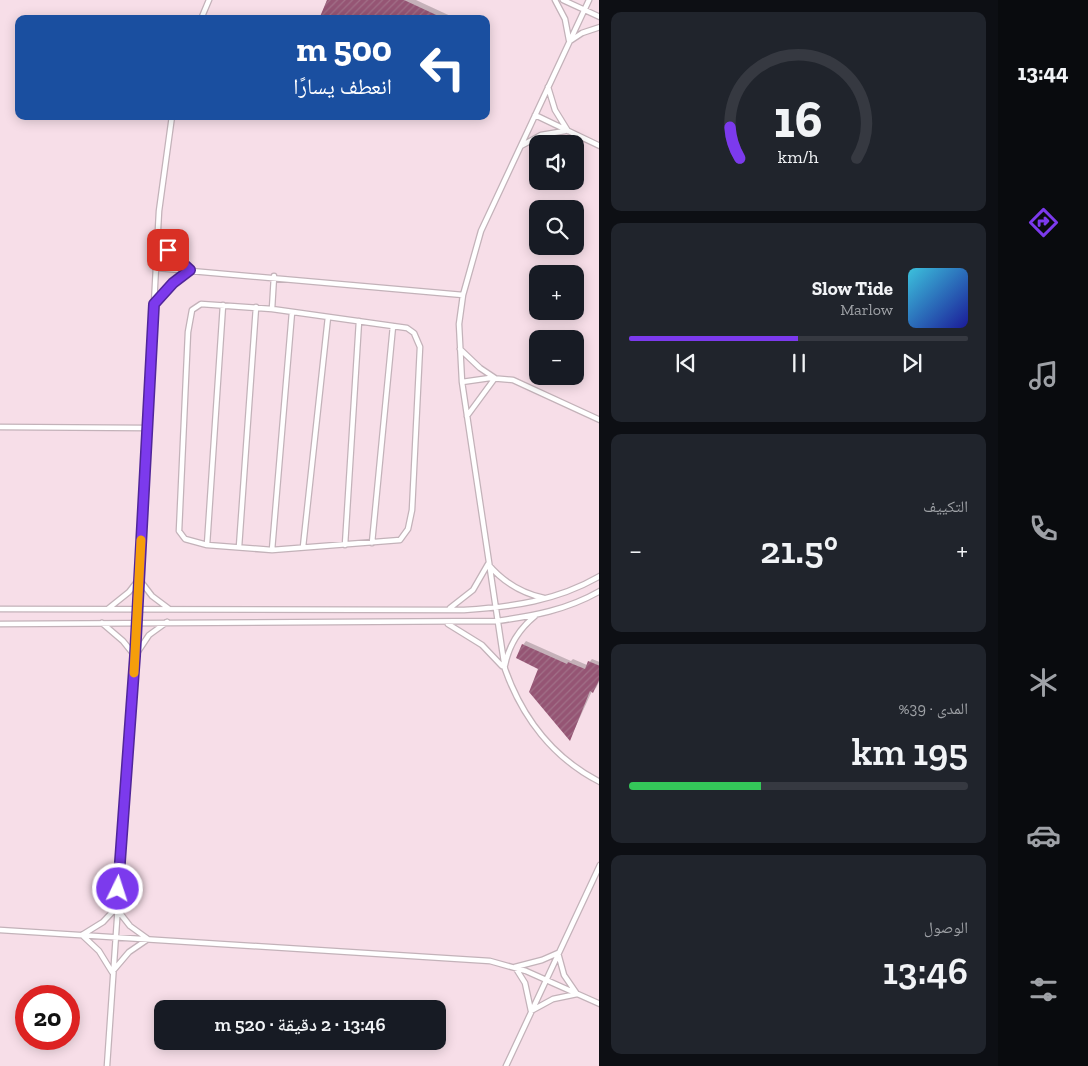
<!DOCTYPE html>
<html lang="ar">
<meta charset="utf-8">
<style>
body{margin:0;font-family:"Zilla Slab","Noto Naskh Arabic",serif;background:#20242c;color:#f1f3f6;direction:rtl;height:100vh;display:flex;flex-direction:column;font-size:19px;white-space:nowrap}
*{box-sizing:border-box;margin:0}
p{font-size:16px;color:#9ea1a6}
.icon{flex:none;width:28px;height:28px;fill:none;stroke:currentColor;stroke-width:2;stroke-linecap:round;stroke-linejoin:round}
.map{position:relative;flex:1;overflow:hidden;direction:ltr}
.side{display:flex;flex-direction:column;gap:12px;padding:12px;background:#0d0f14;width:399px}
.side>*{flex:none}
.guide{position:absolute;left:15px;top:15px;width:475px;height:105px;border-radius:10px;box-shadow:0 2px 12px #0003;direction:rtl;background:#1a4fa0;color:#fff;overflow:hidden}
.fabs{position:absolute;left:529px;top:135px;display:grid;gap:10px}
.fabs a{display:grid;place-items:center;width:55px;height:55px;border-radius:10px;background:#171b24;box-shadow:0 2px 12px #0003;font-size:25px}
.speed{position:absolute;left:15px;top:985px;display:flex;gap:10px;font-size:25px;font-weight:700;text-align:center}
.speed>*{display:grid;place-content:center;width:65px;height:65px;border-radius:50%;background:#171b24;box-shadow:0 2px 12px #0003;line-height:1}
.speed .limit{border:8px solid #d22;background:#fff;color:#111}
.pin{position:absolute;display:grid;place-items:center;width:42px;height:42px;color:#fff;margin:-21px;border-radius:10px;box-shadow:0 2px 8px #0006}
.me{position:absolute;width:55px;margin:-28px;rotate:4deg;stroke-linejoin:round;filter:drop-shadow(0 0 4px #0008)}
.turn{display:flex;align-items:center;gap:18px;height:105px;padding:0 15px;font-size:22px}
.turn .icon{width:65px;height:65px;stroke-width:2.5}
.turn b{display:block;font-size:35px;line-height:42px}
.big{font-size:38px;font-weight:600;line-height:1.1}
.side .tile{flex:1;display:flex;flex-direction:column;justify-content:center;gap:8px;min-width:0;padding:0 18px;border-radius:10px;background:#20242c}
.side .dial{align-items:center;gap:0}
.dial svg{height:130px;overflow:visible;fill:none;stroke:#363941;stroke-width:7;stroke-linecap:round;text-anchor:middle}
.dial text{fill:#f1f3f6;stroke:none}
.song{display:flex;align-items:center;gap:15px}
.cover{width:60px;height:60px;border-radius:8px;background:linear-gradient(135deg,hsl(190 70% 55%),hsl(240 70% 35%))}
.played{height:5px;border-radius:2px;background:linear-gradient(90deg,#7c3aed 50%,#363941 50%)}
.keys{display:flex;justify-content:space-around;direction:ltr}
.heat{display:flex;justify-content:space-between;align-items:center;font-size:28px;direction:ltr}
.charge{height:8px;border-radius:4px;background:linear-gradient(90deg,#34c759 39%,#363941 0)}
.trip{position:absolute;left:154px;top:1000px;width:292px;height:50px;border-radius:10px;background:#171b24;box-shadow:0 2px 12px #0003;font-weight:600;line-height:50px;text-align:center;direction:rtl}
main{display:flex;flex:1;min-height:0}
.menu{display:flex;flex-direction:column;width:90px;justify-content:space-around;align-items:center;background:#090b0e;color:#9ea1a6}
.menu .icon{width:35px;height:35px}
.menu .current{color:#7c3aed}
.menu b{font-size:22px;color:#f1f3f6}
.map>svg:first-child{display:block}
.built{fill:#f7dee8;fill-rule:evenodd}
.shadow{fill:#0003}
.building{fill:url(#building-hatch)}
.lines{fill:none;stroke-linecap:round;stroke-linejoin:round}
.lane-casing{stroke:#c3b2b9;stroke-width:7}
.lane{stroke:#fff;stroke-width:4.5}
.route-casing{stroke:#51269a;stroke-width:12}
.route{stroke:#7c3aed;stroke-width:9}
.slow{stroke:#f59e0b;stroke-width:9}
</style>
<main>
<nav class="menu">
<b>13:44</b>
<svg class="icon current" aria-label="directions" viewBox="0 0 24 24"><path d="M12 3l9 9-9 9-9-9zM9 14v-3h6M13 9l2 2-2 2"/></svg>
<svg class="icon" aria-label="music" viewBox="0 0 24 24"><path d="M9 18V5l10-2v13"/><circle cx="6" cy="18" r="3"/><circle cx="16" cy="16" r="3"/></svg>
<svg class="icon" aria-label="phone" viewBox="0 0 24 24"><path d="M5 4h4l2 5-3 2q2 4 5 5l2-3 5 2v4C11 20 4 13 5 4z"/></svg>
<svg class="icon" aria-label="climate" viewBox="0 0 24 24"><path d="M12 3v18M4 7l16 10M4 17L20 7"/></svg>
<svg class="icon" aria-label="car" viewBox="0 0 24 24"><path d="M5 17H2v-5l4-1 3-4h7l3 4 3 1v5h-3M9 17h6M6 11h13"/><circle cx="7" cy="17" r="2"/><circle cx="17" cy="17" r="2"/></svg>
<svg class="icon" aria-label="filters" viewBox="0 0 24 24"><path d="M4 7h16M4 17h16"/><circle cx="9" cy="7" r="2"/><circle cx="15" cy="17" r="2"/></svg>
</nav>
<section class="side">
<div class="tile dial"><svg viewBox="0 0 100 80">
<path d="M14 69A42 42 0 1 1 86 69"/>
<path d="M14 69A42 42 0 0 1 8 50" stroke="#7c3aed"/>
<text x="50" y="56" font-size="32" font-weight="700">16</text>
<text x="50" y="72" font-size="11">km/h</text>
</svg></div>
<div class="tile">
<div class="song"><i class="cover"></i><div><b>Slow Tide</b><p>Marlow</p></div></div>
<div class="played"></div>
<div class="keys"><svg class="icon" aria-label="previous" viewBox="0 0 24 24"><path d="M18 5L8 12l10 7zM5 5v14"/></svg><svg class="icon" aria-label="pause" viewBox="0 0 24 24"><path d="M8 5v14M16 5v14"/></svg><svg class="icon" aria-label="next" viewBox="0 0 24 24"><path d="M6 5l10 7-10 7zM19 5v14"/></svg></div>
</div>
<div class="tile"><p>التكييف</p>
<div class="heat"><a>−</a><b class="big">21.5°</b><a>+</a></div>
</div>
<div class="tile"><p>المدى · 39%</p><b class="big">195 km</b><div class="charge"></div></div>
<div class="tile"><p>الوصول</p><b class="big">13:46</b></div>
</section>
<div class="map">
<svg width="600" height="1066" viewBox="0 0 600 1066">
<defs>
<pattern id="building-hatch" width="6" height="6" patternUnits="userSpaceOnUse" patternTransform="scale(1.25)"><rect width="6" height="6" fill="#955574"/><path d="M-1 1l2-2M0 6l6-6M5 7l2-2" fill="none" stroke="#a17088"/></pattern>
</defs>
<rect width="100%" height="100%" fill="#fdecf3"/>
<path class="built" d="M0,0H599V1066H0ZM19,19H486V116H19ZM538,144H575V181H538ZM538,209H575V246H538ZM538,274H575V311H538ZM538,339H575V376H538ZM26,996H69V1039H26ZM162,1009H438V1041H162Z"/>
<path class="shadow" d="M327,0H416L457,19H320Z
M526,641L571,661L573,659L587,665L592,659L600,662V680L596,688L592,691L570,739L540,668L523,645Z"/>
<path class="building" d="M327,0H404L445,19H319Z
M522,644L567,664L568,662L585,669L588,661L600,666V678L593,693L590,691L570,741L529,692L538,669L516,658Z"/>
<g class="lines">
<defs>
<path id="lane" d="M555,0L565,19L569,40
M563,0L600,17
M589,0L481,231L463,295L459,324L462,382L505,669C522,717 553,758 600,782
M201,19L209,0
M570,41L582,33L600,27
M548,87L555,110L568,131
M535,115L600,146
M521,146L541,135L565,131
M157,268L463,295
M155,303L173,283L190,270L175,257L158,235
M201,304L272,309L407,328L414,333L420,347L412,510L408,529L400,540L272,550L207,545L185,539L179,531L188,332L192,310Z
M272,309L274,276
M460,349L480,368L495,378L467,416
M462,382L490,378L513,380L600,420
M0,427L147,428
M372,543L393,326
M207,545L223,305
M345,545L359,321
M239,547L256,307
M303,547L328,317
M272,550L292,312
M109,608L129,592L139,579L152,596L168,608
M450,608L473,590L488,564C503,582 521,593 544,598
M0,609L464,610C512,607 557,601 600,576
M102,623L123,641L135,656L149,635L167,622
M0,624L497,621C533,616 567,610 600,591
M448,624L482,645L502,666
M505,665C509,645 519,629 535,616
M116,908L130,926L148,939L129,952L112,972L99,951L82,935L103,922Z
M0,930L490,961L526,971L600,1004
M558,953L564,975L577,994L553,999L531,1011L525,983L515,967L542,960Z
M107,1066L135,656L159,211L172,116
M506,1066L600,865"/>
</defs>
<use href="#lane" class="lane-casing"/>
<use href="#lane" class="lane"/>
</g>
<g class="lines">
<defs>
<path id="route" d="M118,889L135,656L154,304L173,283L190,270L168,250"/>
</defs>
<use href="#route" class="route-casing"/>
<use href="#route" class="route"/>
<path class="slow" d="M134,673L141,540"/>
</g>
</svg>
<div class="fabs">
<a><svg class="icon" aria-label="sound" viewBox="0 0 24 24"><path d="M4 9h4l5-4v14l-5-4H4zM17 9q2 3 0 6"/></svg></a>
<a><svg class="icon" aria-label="search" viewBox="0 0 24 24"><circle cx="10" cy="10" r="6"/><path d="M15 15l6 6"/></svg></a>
<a>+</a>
<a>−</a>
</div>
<div class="speed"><div class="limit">20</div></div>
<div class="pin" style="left:168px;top:250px;background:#d93025"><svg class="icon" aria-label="arrive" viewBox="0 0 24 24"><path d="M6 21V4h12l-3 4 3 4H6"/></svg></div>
<svg class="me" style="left:118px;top:889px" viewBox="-20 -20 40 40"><circle r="17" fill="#7c3aed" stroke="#fff" stroke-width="3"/><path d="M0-11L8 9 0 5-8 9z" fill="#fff"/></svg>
<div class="trip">13:46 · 2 دقيقة · 520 m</div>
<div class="guide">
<div class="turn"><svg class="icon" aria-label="left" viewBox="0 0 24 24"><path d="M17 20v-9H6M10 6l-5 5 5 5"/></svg><div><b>500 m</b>انعطف يسارًا</div></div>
</div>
</div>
</main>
